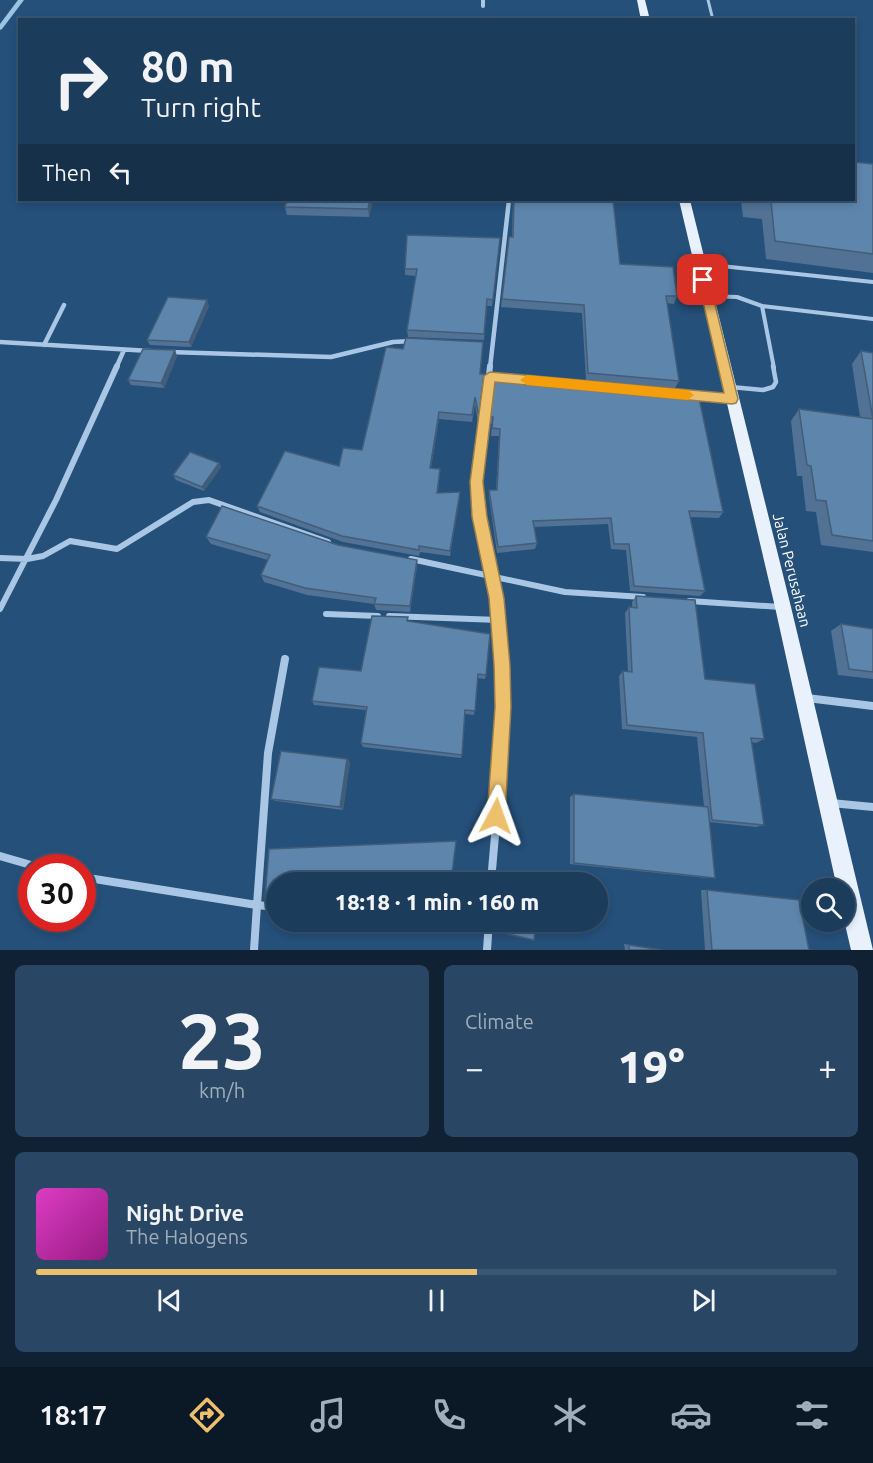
<!DOCTYPE html>
<meta charset="utf-8">
<style>
body{margin:0;font-family:Ubuntu,sans-serif;background:#294765;color:#f1f3f6;height:100vh;display:flex;flex-direction:column;font-size:22px;white-space:nowrap}
*{box-sizing:border-box;margin:0}
p{font-size:20px;color:#a0adbb}
.icon{flex:none;width:33px;height:33px;fill:none;stroke:currentColor;stroke-width:2;stroke-linecap:round;stroke-linejoin:round}
.map{position:relative;height:950px;overflow:hidden}
.drawer{display:flex;flex-direction:column;gap:15px;padding:15px;background:#0f2133;flex:1}
.drawer>*{flex:none}
.top-card{position:absolute;left:18px;top:18px;width:837px;height:183px;border-radius:0px;box-shadow:0 3px 9px #0003,0 0 0 2px #3a5672;background:#1c3c5c;color:#f1f3f6;overflow:hidden}
.buttons{position:absolute;left:801px;top:878px;display:grid;gap:12px}
.buttons a{display:grid;place-items:center;width:54px;height:54px;border-radius:50%;background:#1c3c5c;box-shadow:0 3px 9px #0003,0 0 0 2px #3a5672;font-size:30px}
.speed{position:absolute;left:18px;top:854px;display:flex;gap:12px;font-size:30px;font-weight:700;text-align:center}
.speed>*{display:grid;place-content:center;width:78px;height:78px;border-radius:50%;background:#1c3c5c;box-shadow:0 3px 9px #0003,0 0 0 2px #3a5672;line-height:1}
.speed .limit{border:9px solid #d22;background:#fff;color:#111}
.pin{position:absolute;display:grid;place-items:center;width:51px;height:51px;color:#fff;margin:-26px;border-radius:12px;box-shadow:0 3px 9px #0006}
.me{position:absolute;width:66px;margin:-33px;rotate:4deg;stroke-linejoin:round;filter:drop-shadow(0 0 4px #0008)}
.turn{display:flex;align-items:center;gap:21px;height:126px;padding:0 24px;font-size:27px}
.turn .icon{width:78px;height:78px;stroke-width:2.5}
.turn b{display:block;font-size:42px;line-height:51px}
.then{display:flex;align-items:center;height:57px;padding:0 24px;background:#0003;gap:12px;font-size:22px}
.big{font-size:45px;font-weight:800;line-height:1.1}
.drawer .card{flex:1;display:flex;flex-direction:column;justify-content:center;gap:9px;min-width:0;padding:0 21px;border-radius:9px;background:#294765}
.drawer .dial{align-items:center;gap:0}
.dial b{font-size:78px;line-height:1}
.song{display:flex;align-items:center;gap:18px}
.cover{width:72px;height:72px;border-radius:9px;background:linear-gradient(135deg,hsl(310 70% 55%),hsl(310 70% 35%))}
.played{height:6px;border-radius:3px;background:linear-gradient(90deg,#edc06e 55%,#3a5672 55%)}
.keys{display:flex;justify-content:space-around;direction:ltr}
.heat{display:flex;justify-content:space-between;align-items:center;font-size:33px;direction:ltr}
.drawer .tiles{flex:1;display:grid;gap:15px;grid-template-columns:1fr 1fr}
.card:last-child{grid-column:span 2}
.trip{position:absolute;left:266px;top:872px;width:342px;height:60px;border-radius:30px;background:#1c3c5c;box-shadow:0 3px 9px #0003,0 0 0 2px #3a5672;font-weight:800;line-height:60px;text-align:center}
.tab-bar{display:flex;height:96px;justify-content:space-around;align-items:center;background:#0b1825;color:#a0adbb}
.tab-bar .icon{width:42px;height:42px}
.tab-bar .active{color:#edc06e}
.tab-bar b{font-size:27px;color:#f1f3f6}
.map>svg:first-child{display:block}
.lines{fill:none;stroke-linecap:round;stroke-linejoin:round}
.stream{fill:#9dc3e4;fill-rule:evenodd}
.lane-far2{stroke:#a9c7e4;stroke-width:3}
.lane-far1{stroke:#a9c7e4;stroke-width:4}
.lane{stroke:#a9c7e4;stroke-width:4.5}
.street-far3{stroke:#a9c7e4;stroke-width:4}
.street-far2{stroke:#a9c7e4;stroke-width:4.5}
.street-far1{stroke:#a9c7e4;stroke-width:6}
.street{stroke:#a9c7e4;stroke-width:8}
.primary{fill:#e8f1fc;fill-rule:evenodd}
.wall{fill:#517294}
.shaded-wall{fill:#425d78}
.building{fill:#5e85ac;stroke:#425d78;stroke-width:1.5}
.route{fill:#edc06e;stroke:#9a7d48;stroke-width:1.5}
.slow{fill:#f59e0b}
.labels{text-anchor:middle;dominant-baseline:central;stroke-width:6;stroke-linejoin:round;paint-order:stroke}
.street-label{font-size:15px;fill:#fff;stroke:#25507a}
</style>
<div class="map">
<svg width="873" height="950" viewBox="0 0 873 950">
<rect width="100%" height="100%" fill="#25507a"/>
<g class="lines">
<path class="stream" d="M18,0H24L2,29L0,30V24Z"/>
<path class="lane-far2" d="M708,0L713,20"/>
<path class="lane-far1" d="M702,264L873,282
M709,296L737,297L762,306L774,368
M762,306L873,319"/>
<path class="lane" d="M731,387L763,390L773,387L776,382L773,366"/>
<path class="street-far3" d="M483,0V6"/>
<path class="street-far2" d="M0,342L150,351
M44,345L64,305
M169,352L331,357L393,342L412,341
M116,368L124,350
M490,368L509,200"/>
<path class="street-far1" d="M490,366L477,482L499,626
M691,395L731,399
M0,558L27,559L43,556L70,541L117,549L193,502L209,500L328,542
M411,559L565,592L643,597
M689,601L781,607
M0,609L56,500L117,366
M326,614L378,616
M389,616L499,620"/>
<path class="street" d="M807,698L873,706
M831,803L873,807
M0,856L38,867
M82,877L257,905L268,753L285,659
M491,882C498,796 509,710 498,624
M446,921L488,925
M254,950L257,905L276,907
M487,950L489,921"/>
<path class="primary" d="M637,0H645L650,20H641Z
M679,200H690L791,607L873,950H851L844,920V888H837L775,607Z"/>
</g>
<path class="wall" d="M873,164V273L766,259L762,219L743,217L741,200H854Z
M287,200H373L369,217L287,215L285,207Z
M513,200H613L620,264L677,296L674,304L667,303L679,381L675,388L586,380L582,313L501,307L509,237H512Z
M500,238L492,306H487L484,340L408,337L407,330L416,276L405,275V269Z
M209,306L191,347L150,345L147,340Z
M175,350L177,356L164,388L131,385L128,380Z
M861,351L873,353V552L821,545L816,512L806,511L802,476H797L791,421L799,409L860,417L852,364Z
M480,374H484L478,423L475,404L472,422L439,419L431,468L440,469L438,493L460,492L450,556L420,552L419,556L343,542L260,512L257,506L339,466Z
M494,374L723,512L719,518L690,517L705,591L700,596L630,591L626,550L611,549L608,524L534,527L537,543L535,549L497,553L489,497V490H496L499,436H491L492,424L489,423Z
M219,463L221,467L204,491L176,480L173,475Z
M206,537L338,545L417,566L410,612L376,610L374,604L307,595L264,582L261,575L268,560L211,544Z
M636,596L705,679L764,739L756,743L752,742L764,825L756,827L709,822L715,878H707L570,864V797L574,794L704,807L697,737L622,729L619,676L623,671L628,672L625,613L629,607H632V602Z
M409,622L486,675L485,679L477,678L474,715L465,714L461,758L363,747L361,743L366,710L314,705L312,701L361,671Z
M841,624L873,629V679L838,675L831,631Z
M347,759L350,762L343,810L276,801L271,799Z
M701,890H707L809,950H705Z
M624,944L663,950H625Z"/>
<path class="shaded-wall" d="M370,200H373L369,217L368,209Z
M207,300L209,306L191,347L189,342Z
M175,350L177,356L164,388L161,383Z
M439,412V419L430,474V468Z
M219,463L221,467L204,491L202,487Z
M460,492V498L450,556V551Z
M417,560V566L410,612V606Z
M347,759L350,762L343,810L340,807Z"/>
<path class="building" d="M854,162L873,164V254L775,241L771,201L755,200H854Z
M287,200H370L368,209L285,207Z
M514,200H613L620,264L673,267L677,296H666L679,381L588,373L584,305L502,299L509,237H513Z
M407,235L500,238L493,300L487,299L484,334L407,330L417,269H405Z
M168,297L207,300L189,342L147,340Z
M406,338L483,342L480,374H484L479,416L475,397L472,415L439,412L430,468L440,469L437,493L460,492L450,551L419,546V550L342,536L257,506L285,451L339,466L343,448L362,450L386,347L403,349Z
M143,349L175,350L161,383L128,380Z
M861,351L873,353V541L832,535L826,501L816,500L811,466L807,465L799,409L873,419Z
M494,374L698,393L723,512L689,511L705,591L634,586L629,544H614L611,518L533,521L537,543L498,547L489,490H497L500,429L492,428L493,417L490,416Z
M190,452L219,463L202,487L173,475Z
M222,506L338,545L417,560L410,606L374,604L376,598L305,588L261,575L270,555L206,537Z
M636,596L695,600L705,679L755,684L764,739L751,738L764,825L712,820L703,733L627,725L623,671L632,672L629,607L637,608Z
M372,616L408,617L407,621L490,634L486,675L478,674L475,711L465,710L462,755L361,743L367,707L312,701L319,667L361,671Z
M841,624L873,629V672L849,669Z
M281,751L347,759L340,807L271,799Z
M574,794L708,807L715,878L574,863Z
M456,841L451,882H425L409,879V882H276V897H265L269,849Z
M508,877L534,882H508Z
M707,890L799,900L809,950H712Z
M504,921H536L534,940L503,933Z
M629,945L661,950H629Z"/>
<path class="route" d="M703,276L709,280L738,399L736,403L732,404L495,382L483,482L487,517L504,598L510,665L511,707L505,816L502,823L496,825L489,823L487,816L495,707L494,665L489,598L472,517L470,482L484,376L490,372L724,393L698,280Z"/>
<path class="slow" d="M527,375L688,390L694,395L688,400L527,385L520,380Z"/>
<g class="labels">
<g class="street-label">
<text transform="translate(792 570) rotate(76)">Jalan Perusahaan</text>
</g>
</g>
</svg>
<div class="buttons">
<a><svg class="icon" aria-label="search" viewBox="0 0 24 24"><circle cx="10" cy="10" r="6"/><path d="M15 15l6 6"/></svg></a>
</div>
<div class="speed"><div class="limit">30</div></div>
<div class="pin" style="left:703px;top:280px;background:#d93025"><svg class="icon" aria-label="arrive" viewBox="0 0 24 24"><path d="M6 21V4h12l-3 4 3 4H6"/></svg></div>
<svg class="me" style="left:496px;top:816px" viewBox="-20 -20 40 40"><path d="M0-17L14 15 0 8-14 15z" fill="#edc06e" stroke="#fff" stroke-width="4"/></svg>
<div class="trip">18:18 · 1 min · 160 m</div>
<div class="top-card">
<div class="turn"><svg class="icon" aria-label="right" viewBox="0 0 24 24"><path d="M7 20v-9h11M14 6l5 5-5 5"/></svg><div><b>80 m</b>Turn right</div></div>
<div class="then">Then<svg class="icon" aria-label="left" viewBox="0 0 24 24"><path d="M17 20v-9H6M10 6l-5 5 5 5"/></svg></div>
</div>
</div>
<section class="drawer">
<div class="tiles">
<div class="card dial"><b>23</b><p>km/h</p></div>
<div class="card"><p>Climate</p>
<div class="heat"><a>−</a><b class="big">19°</b><a>+</a></div>
</div>
<div class="card">
<div class="song"><i class="cover"></i><div><b>Night Drive</b><p>The Halogens</p></div></div>
<div class="played"></div>
<div class="keys"><svg class="icon" aria-label="previous" viewBox="0 0 24 24"><path d="M18 5L8 12l10 7zM5 5v14"/></svg><svg class="icon" aria-label="pause" viewBox="0 0 24 24"><path d="M8 5v14M16 5v14"/></svg><svg class="icon" aria-label="next" viewBox="0 0 24 24"><path d="M6 5l10 7-10 7zM19 5v14"/></svg></div>
</div>
</div>
</section>
<nav class="tab-bar">
<b>18:17</b>
<svg class="icon active" aria-label="directions" viewBox="0 0 24 24"><path d="M12 3l9 9-9 9-9-9zM9 14v-3h6M13 9l2 2-2 2"/></svg>
<svg class="icon" aria-label="music" viewBox="0 0 24 24"><path d="M9 18V5l10-2v13"/><circle cx="6" cy="18" r="3"/><circle cx="16" cy="16" r="3"/></svg>
<svg class="icon" aria-label="phone" viewBox="0 0 24 24"><path d="M5 4h4l2 5-3 2q2 4 5 5l2-3 5 2v4C11 20 4 13 5 4z"/></svg>
<svg class="icon" aria-label="climate" viewBox="0 0 24 24"><path d="M12 3v18M4 7l16 10M4 17L20 7"/></svg>
<svg class="icon" aria-label="car" viewBox="0 0 24 24"><path d="M5 17H2v-5l4-1 3-4h7l3 4 3 1v5h-3M9 17h6M6 11h13"/><circle cx="7" cy="17" r="2"/><circle cx="17" cy="17" r="2"/></svg>
<svg class="icon" aria-label="filters" viewBox="0 0 24 24"><path d="M4 7h16M4 17h16"/><circle cx="9" cy="7" r="2"/><circle cx="15" cy="17" r="2"/></svg>
</nav>
